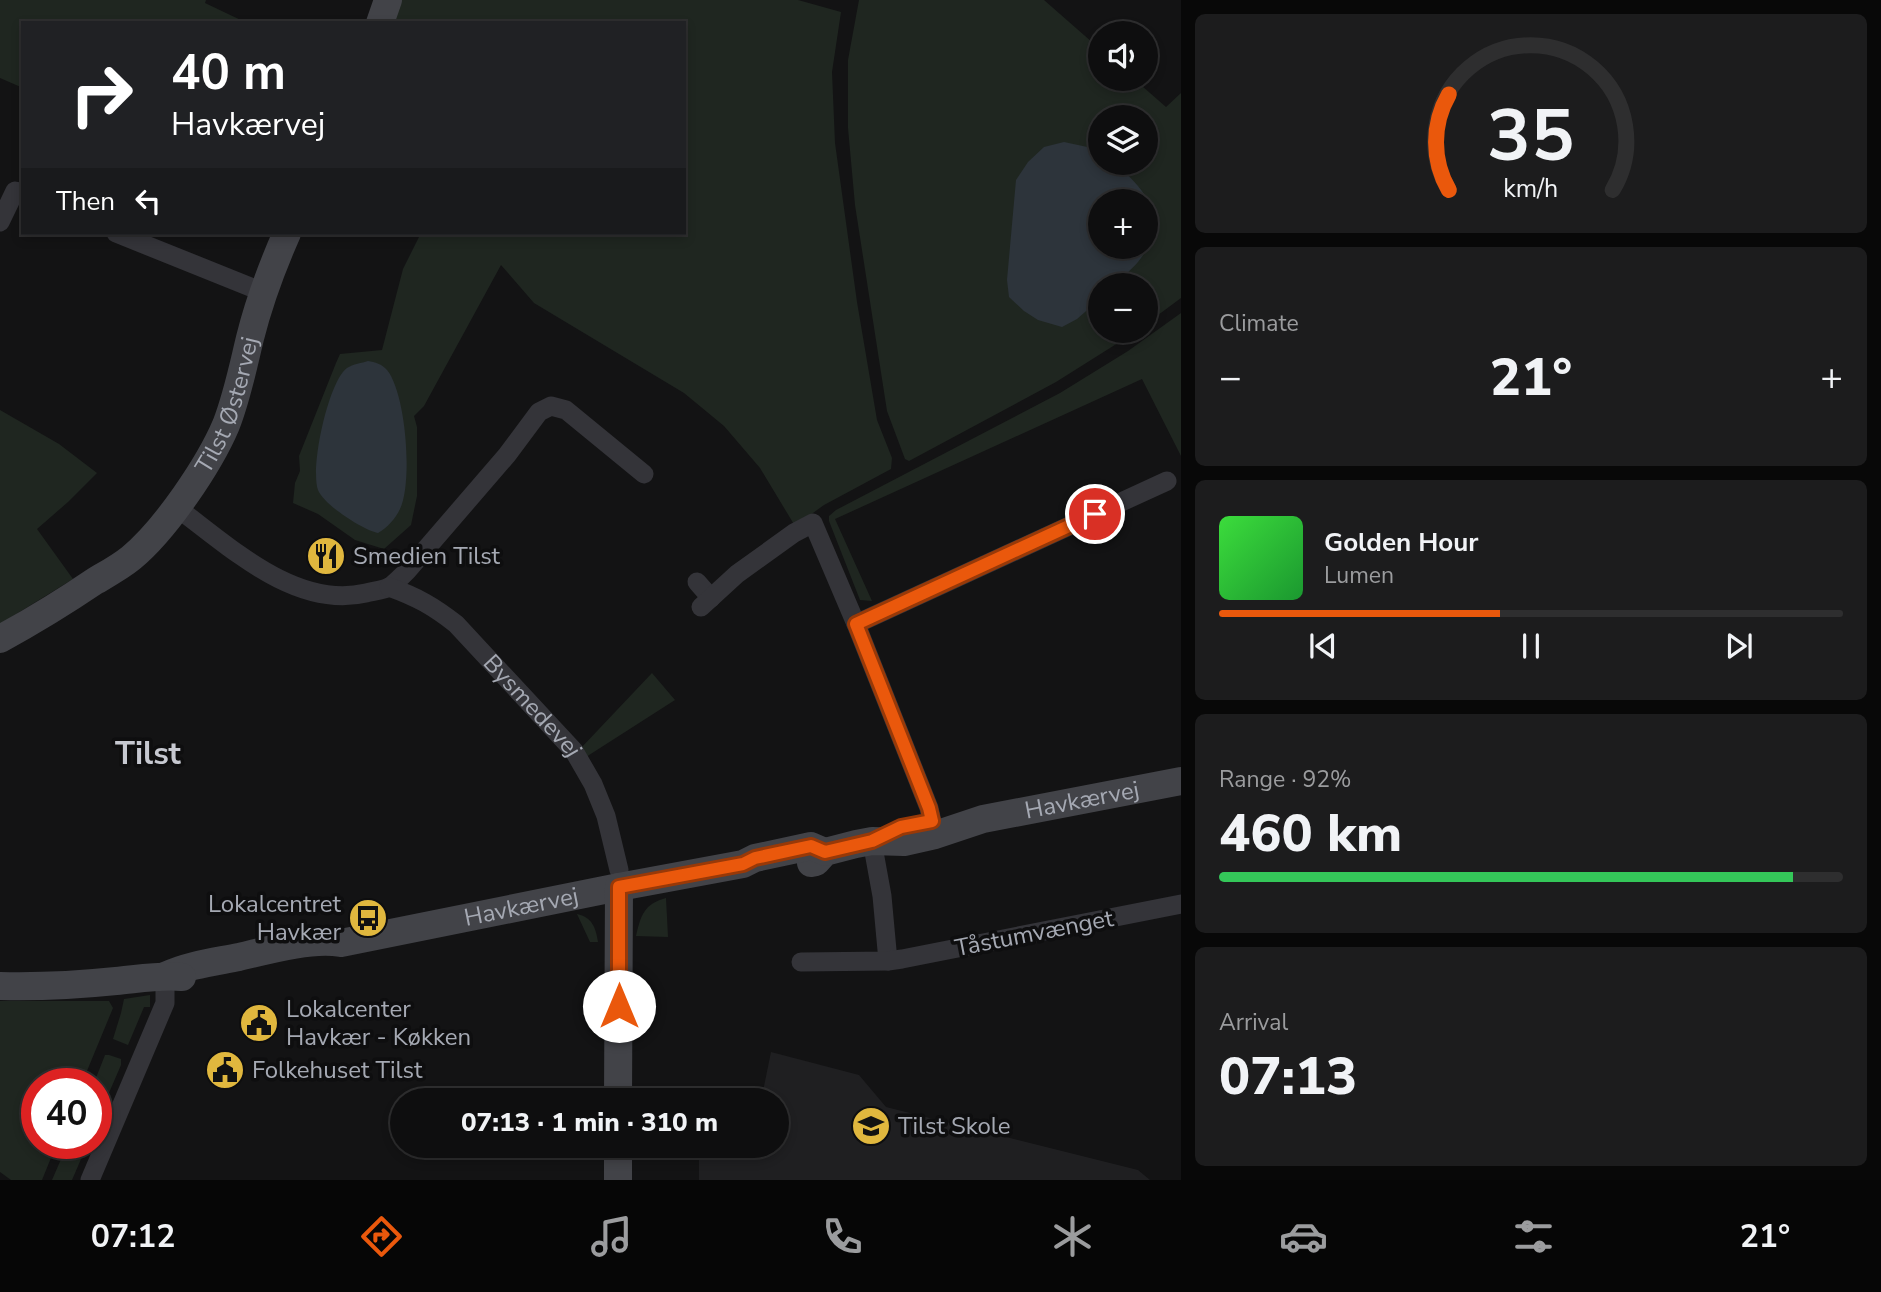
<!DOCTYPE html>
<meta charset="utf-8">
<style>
body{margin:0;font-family:"Nunito Sans",sans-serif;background:#1c1c1d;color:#f1f3f6;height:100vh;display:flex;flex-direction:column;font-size:26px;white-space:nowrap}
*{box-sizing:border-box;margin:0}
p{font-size:23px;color:#9b9c9e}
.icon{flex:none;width:38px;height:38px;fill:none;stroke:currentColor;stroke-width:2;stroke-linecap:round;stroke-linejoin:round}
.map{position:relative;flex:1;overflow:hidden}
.sheet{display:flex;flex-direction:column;gap:14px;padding:14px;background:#080808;width:700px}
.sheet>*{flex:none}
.hud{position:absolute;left:21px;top:21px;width:665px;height:214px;border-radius:0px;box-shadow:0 4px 10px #0003,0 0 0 2px #2e2e2f;background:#202124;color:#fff;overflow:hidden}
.buttons{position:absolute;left:1088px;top:21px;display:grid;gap:14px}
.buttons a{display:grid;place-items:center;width:70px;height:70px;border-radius:50%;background:#0e0e0f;box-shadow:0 4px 10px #0003,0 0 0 2px #2e2e2f;font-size:35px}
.speed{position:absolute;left:21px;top:1068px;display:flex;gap:14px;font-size:35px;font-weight:700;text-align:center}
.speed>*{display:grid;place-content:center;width:91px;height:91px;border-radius:50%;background:#0e0e0f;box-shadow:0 4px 10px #0003,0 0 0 2px #2e2e2f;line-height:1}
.speed .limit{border:10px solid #d22;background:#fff;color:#111}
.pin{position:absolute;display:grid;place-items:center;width:60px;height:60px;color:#fff;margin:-30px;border:4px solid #fff;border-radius:50%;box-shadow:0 2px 7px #0007}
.me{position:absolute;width:77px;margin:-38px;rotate:0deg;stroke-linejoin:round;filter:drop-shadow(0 0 5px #0008)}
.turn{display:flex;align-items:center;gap:24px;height:147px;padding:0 35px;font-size:32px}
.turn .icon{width:91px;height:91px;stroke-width:2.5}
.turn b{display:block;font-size:49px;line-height:60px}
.then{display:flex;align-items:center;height:66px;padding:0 35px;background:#0003;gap:14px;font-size:26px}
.big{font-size:52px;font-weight:800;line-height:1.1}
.sheet .widget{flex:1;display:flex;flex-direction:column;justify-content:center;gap:10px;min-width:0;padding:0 24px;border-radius:10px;background:#1c1c1d}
.sheet .dial{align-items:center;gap:0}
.dial svg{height:182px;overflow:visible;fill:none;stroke:#2e2e2f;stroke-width:7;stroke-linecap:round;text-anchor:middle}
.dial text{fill:#f1f3f6;stroke:none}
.song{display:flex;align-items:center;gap:21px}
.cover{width:84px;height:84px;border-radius:10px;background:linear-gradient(135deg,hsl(120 70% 55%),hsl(130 70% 35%))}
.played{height:7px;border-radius:4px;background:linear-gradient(90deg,#ea580c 45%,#2e2e2f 45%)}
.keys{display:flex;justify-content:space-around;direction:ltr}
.heat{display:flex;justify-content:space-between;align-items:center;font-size:38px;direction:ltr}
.charge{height:10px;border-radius:5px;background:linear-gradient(90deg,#34c759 92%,#2e2e2f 0)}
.trip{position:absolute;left:390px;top:1088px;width:399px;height:70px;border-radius:35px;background:#0e0e0f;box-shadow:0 4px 10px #0003,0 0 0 2px #2e2e2f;font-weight:800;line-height:70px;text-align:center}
.tab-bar{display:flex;height:112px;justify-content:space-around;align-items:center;background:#060606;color:#9b9c9e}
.tab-bar .icon{width:49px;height:49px}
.tab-bar .on{color:#ea580c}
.tab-bar b{font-size:32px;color:#f1f3f6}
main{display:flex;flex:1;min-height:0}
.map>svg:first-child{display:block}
.built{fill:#1f1f21}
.green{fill:#1f2620;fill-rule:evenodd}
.water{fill:#2d343b;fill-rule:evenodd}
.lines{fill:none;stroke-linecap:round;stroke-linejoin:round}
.street{stroke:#343439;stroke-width:19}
.secondary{stroke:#424348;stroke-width:28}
.route-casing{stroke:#983908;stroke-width:18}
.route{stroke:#ea580c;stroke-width:12}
.labels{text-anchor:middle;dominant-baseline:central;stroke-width:7;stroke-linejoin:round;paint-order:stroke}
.street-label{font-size:24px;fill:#a5a9b3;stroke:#0e0e0f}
.poi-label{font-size:24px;fill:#a5a9b3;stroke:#0e0e0f;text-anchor:start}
.district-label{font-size:32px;font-weight:bold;fill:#c6c8d0;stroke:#0e0e0f}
</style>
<main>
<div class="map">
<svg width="1181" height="1180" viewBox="0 0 1181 1180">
<rect width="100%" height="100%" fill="#131314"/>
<path class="built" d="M771,1052L859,1075L886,1107L1138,1170L1150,1180H699V1146H777V1101H761Z"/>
<path class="green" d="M0,0H206L205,3L247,23H23V88L0,78Z
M397,0H798L841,12L832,72L835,143L857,302L877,420L892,458L891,469L824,505L795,526L760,468L724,426L684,393L534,303L501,265L424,406L414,416L417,427V496L411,525L384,549L355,540L318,514L293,503L295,483L300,471L299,456L336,363L340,354L382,350L403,269L421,233H684V23H390Z
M859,0H1044L1101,50V79H1134L1166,107L1181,93V298L1146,324V285H1101V331H1137L1056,382L909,461L905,459L887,411L855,205L848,128V60ZM1101,117H1146V163H1101ZM1101,201H1146V247H1101Z
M1181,313V456L1142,379L835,519L872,601L860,600L829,521V516L836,510L1060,393L1128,351Z
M0,410L59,444L97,473L68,502L37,529L73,579L0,624Z
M652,673L675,700L586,757L581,748Z
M666,898L668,937L636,936C641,915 644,904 666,898Z
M577,914C592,917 596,928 598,942H590Z
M150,995V1007H144L128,1045L113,1039L121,1013L124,999Z
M0,1001H109L113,1008L82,1083H37V1143H57L42,1180H11L0,1172Z
M105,1055H109L121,1059V1065L96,1123V1083H94Z
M68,1143H88L72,1180H52Z"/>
<path class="water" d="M1064,142L1092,148L1101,154V163L1117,164C1146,193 1171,217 1141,258C1134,268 1123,276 1114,285H1101V298L1077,319L1062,327L1038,320L1024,311L1009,297L1007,280L1016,180L1028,162L1044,147ZM1101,201H1146V247H1101Z
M368,361C375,362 382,364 387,370C406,393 413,482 400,509C395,519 388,527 378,533C363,530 324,505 318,490C310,468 328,382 347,368C353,364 362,363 368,361Z"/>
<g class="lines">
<g class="street">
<path d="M0,222L15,191L23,194"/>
<path d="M116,233L263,292"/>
<path d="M176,507C228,545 295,610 366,593C374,591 385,590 391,586C397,581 402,576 407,571L507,455L539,412L551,406L566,410L644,474"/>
<path d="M697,582L711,598"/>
<path id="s1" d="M389,587C417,597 433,606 456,624L574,751L593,784L606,816L619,870"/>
<path d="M701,607L737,574L794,533L813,523L856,624L929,808L935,835"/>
<path d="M856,624L1167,481"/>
<path d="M872,841L882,896L888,961"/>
<path d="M801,962L888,961L902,959L1181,904"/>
<path d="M90,1180L165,1003V976"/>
</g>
<g class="secondary">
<path d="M380,23L388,0"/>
<path id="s2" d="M0,639C33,621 64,602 95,581C107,574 120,567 131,558C165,530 209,465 226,425C237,397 243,367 250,338C259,302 272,267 287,233"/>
<path id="s3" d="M811,863L816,862L825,852L856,844L872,841L904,842L935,835L983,819L1181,781"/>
<path id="s4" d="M165,976C188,965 214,962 239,957C268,950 311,938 341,943L619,887L743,864L755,858L811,846L825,852"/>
<path d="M0,986C39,987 77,985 116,981C138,979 160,975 182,977"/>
<path d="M618,1101L619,887"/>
<path d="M618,1180V1146"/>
</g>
</g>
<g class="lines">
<defs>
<path id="route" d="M619,1006V887L743,864L755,858L811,846L825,852L872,841L901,827L932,821L929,808L856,624L1095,514"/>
</defs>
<use href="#route" class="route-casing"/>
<use href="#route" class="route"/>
</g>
<defs>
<symbol id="restaurant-disc" viewBox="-11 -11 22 22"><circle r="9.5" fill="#e0b73e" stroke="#0e0e0f"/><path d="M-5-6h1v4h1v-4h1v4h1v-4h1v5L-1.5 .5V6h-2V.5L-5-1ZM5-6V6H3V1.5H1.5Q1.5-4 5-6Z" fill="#111"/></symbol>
<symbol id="bus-disc" viewBox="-11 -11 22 22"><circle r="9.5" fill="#e0b73e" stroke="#0e0e0f"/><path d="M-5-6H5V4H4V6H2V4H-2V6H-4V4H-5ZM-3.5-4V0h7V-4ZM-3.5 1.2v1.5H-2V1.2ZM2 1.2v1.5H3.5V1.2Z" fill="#111"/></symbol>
<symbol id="civic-disc" viewBox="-11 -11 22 22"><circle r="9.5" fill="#e0b73e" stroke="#0e0e0f"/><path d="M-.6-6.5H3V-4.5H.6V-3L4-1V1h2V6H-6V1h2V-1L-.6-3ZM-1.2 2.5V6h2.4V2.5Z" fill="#111"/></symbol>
<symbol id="school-disc" viewBox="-11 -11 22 22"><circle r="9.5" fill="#e0b73e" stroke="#0e0e0f"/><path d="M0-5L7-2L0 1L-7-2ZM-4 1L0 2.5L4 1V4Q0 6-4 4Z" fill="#111"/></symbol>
</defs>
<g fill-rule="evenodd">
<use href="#restaurant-disc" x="304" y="534" width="44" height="44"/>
<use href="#bus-disc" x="346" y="896" width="44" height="44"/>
<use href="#civic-disc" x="237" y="1001" width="44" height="44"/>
<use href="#civic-disc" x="203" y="1048" width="44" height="44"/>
<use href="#school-disc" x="849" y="1104" width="44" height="44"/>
</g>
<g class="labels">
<g class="street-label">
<text stroke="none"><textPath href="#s2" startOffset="338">Tilst Østervej</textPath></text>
<text stroke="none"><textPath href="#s1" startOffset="189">Bysmedevej</textPath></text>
<text stroke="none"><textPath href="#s3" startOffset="282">Havkærvej</textPath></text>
<text stroke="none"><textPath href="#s4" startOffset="364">Havkærvej</textPath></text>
<text transform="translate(1034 933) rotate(-11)">Tåstumvænget</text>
</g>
<g class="poi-label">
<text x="353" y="556">Smedien Tilst</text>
<text x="341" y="904" text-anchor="end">Lokalcentret<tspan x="341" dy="28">Havkær</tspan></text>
<text x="286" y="1009">Lokalcenter<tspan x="286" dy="28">Havkær - Køkken</tspan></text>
<text x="252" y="1070">Folkehuset Tilst</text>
<text x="898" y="1126">Tilst Skole</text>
</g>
<g class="district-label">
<text x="148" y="753">Tilst</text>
</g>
</g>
</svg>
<div class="buttons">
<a><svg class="icon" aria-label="sound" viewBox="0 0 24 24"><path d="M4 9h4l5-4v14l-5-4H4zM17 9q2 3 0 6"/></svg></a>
<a><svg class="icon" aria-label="layers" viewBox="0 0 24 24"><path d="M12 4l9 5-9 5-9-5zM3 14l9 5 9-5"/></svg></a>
<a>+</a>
<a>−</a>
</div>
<div class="speed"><div class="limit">40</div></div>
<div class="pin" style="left:1095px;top:514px;background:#d93025"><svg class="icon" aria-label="arrive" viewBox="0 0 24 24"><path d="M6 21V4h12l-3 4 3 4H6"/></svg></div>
<svg class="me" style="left:619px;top:1006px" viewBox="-20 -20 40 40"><circle r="19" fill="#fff"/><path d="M0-13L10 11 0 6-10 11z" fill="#ea580c"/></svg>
<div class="trip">07:13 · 1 min · 310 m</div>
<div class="hud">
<div class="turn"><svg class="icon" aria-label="right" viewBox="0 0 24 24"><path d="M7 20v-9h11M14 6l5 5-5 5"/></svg><div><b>40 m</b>Havkærvej</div></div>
<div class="then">Then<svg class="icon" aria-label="left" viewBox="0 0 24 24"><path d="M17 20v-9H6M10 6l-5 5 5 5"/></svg></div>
</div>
</div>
<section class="sheet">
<div class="widget dial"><svg viewBox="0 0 100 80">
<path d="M14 69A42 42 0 1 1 86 69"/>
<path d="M14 69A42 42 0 0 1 14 27" stroke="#ea580c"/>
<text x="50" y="56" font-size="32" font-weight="700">35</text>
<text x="50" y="72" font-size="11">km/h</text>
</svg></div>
<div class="widget"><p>Climate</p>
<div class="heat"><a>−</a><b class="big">21°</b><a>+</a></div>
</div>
<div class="widget">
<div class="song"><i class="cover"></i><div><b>Golden Hour</b><p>Lumen</p></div></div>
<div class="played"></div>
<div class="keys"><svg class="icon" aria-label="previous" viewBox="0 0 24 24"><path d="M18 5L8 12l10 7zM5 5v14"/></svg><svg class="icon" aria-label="pause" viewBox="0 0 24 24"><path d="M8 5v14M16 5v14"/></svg><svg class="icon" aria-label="next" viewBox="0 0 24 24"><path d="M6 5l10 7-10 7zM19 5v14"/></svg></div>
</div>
<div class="widget"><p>Range · 92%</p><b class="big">460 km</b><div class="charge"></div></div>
<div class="widget"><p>Arrival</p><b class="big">07:13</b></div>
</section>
</main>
<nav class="tab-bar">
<b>07:12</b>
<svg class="icon on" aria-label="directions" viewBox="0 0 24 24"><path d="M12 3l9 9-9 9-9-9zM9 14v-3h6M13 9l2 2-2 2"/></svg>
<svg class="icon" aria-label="music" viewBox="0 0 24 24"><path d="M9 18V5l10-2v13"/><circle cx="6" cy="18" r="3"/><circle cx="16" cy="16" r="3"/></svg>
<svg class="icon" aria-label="phone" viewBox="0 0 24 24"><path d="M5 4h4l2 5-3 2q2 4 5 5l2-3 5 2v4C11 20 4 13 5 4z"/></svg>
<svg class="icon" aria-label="climate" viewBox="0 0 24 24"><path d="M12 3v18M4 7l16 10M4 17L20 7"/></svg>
<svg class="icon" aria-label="car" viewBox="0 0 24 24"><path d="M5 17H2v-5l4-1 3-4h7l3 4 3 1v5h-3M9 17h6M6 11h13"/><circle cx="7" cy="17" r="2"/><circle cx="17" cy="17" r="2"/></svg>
<svg class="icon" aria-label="filters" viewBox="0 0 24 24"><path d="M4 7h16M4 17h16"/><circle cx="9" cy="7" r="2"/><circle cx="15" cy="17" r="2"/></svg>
<b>21°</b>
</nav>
